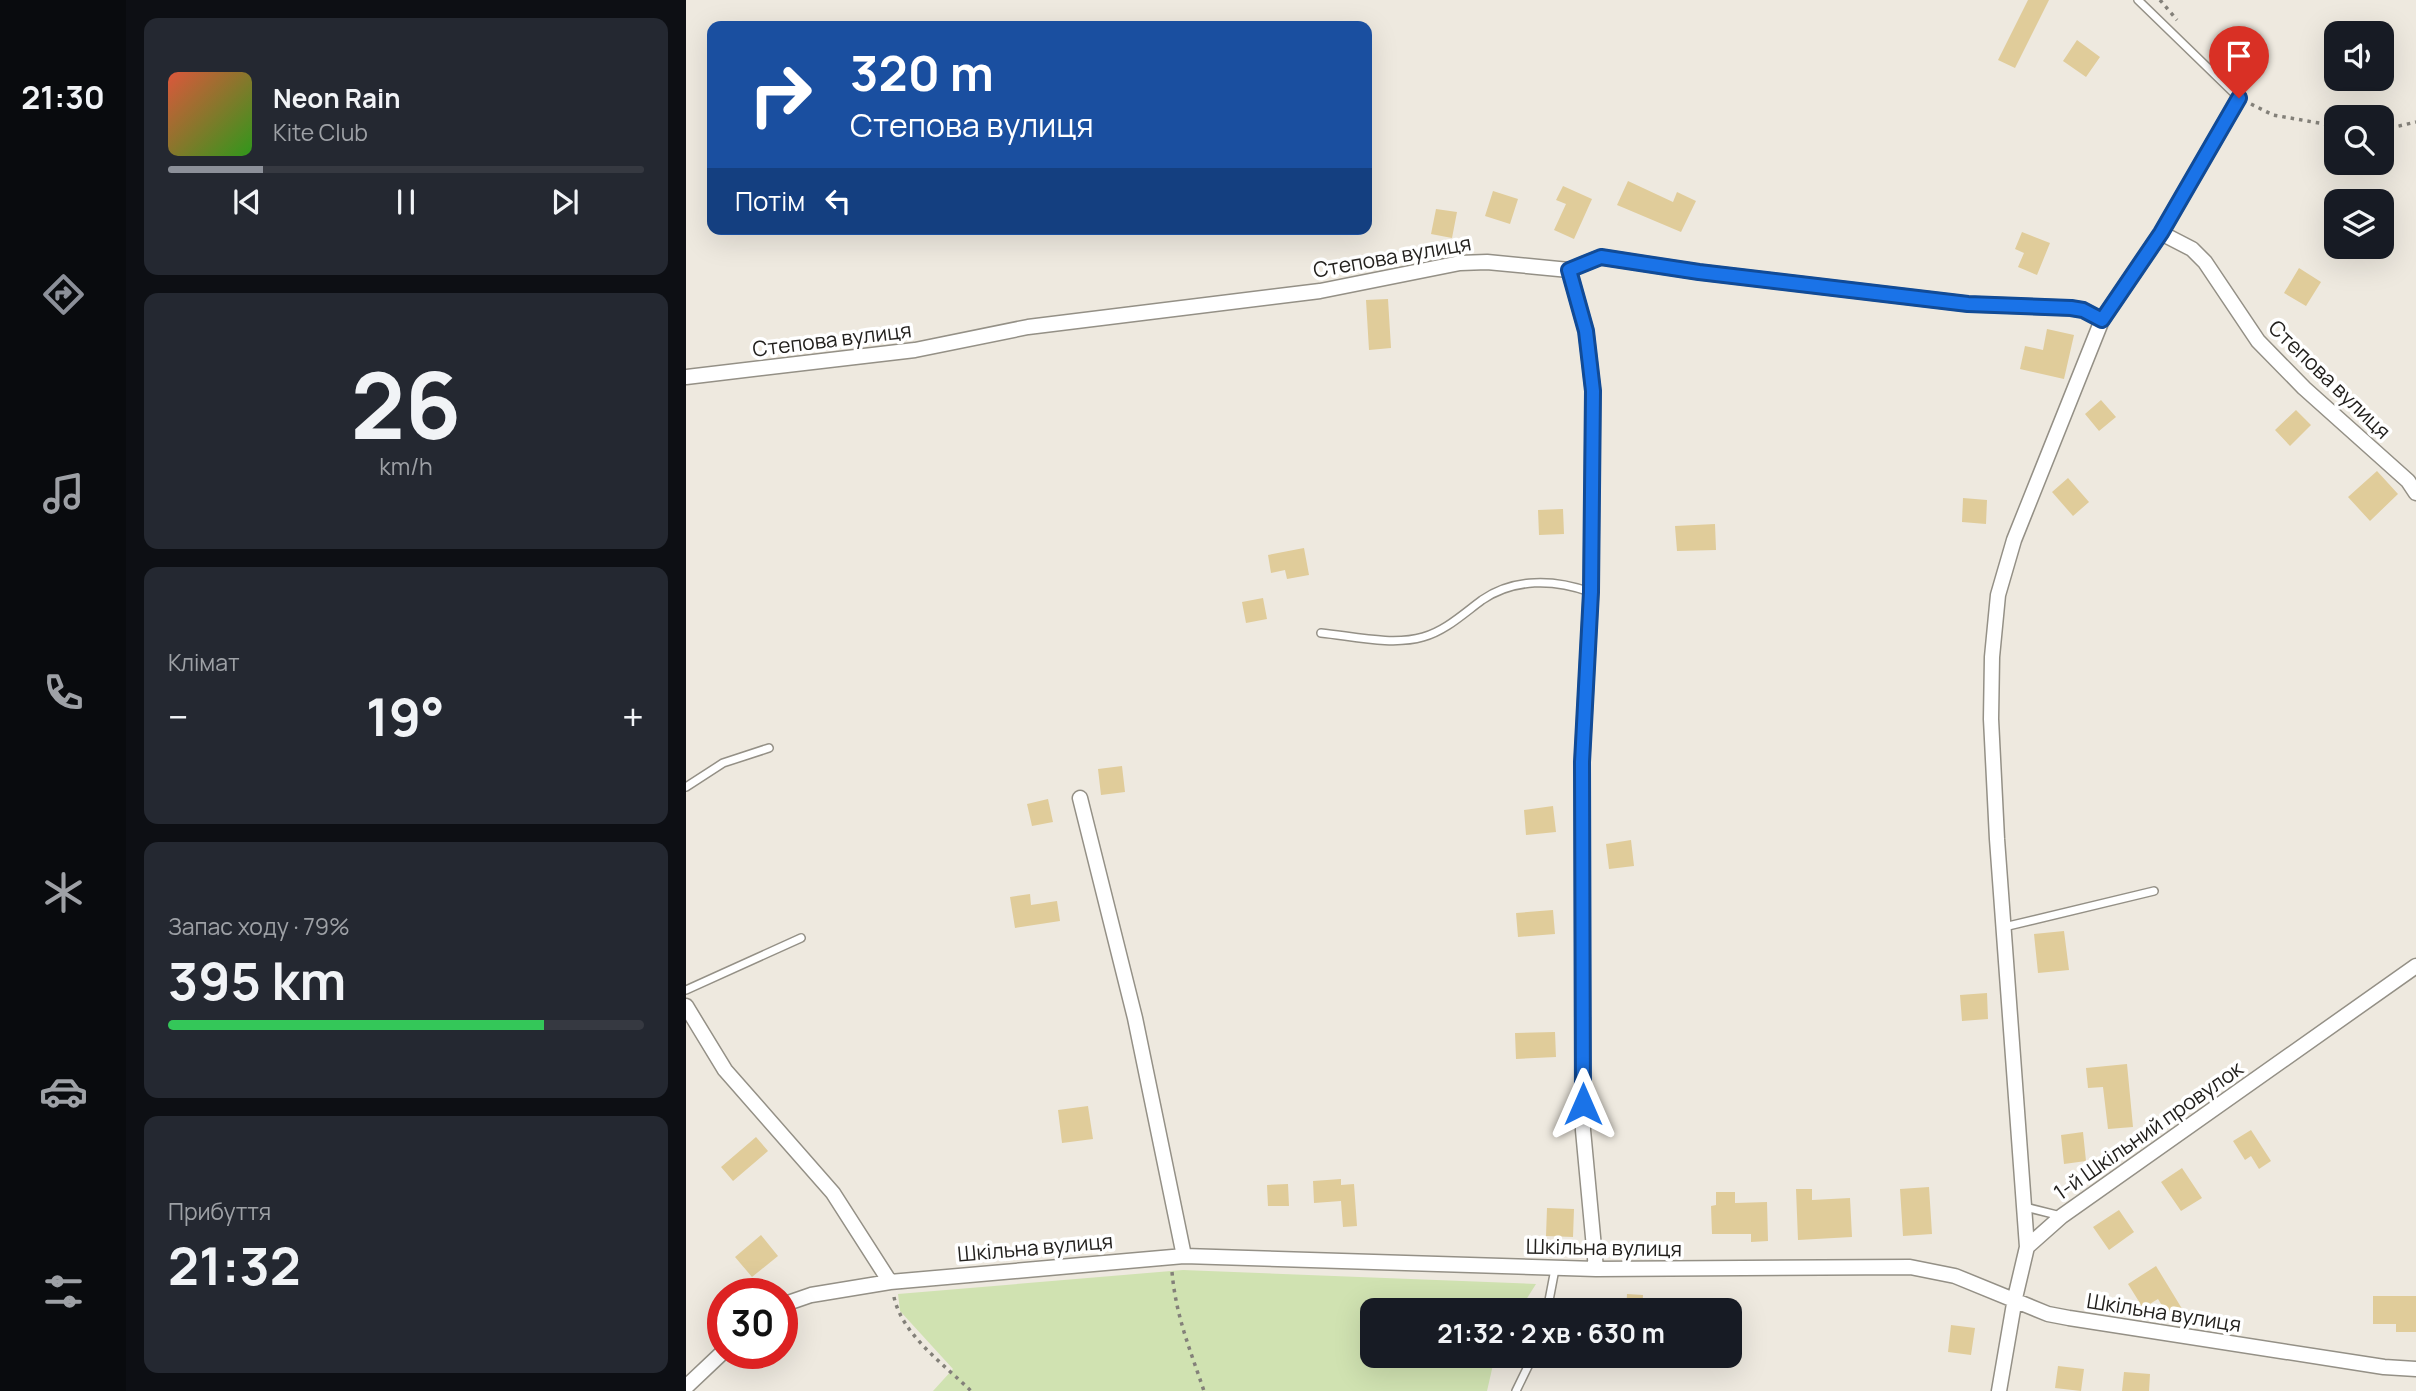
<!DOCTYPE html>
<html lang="uk">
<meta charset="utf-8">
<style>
body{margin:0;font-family:Manrope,sans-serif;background:#242831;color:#f1f3f6;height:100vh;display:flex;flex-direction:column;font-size:26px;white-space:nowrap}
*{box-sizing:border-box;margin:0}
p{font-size:23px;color:#9ea1a6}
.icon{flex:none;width:38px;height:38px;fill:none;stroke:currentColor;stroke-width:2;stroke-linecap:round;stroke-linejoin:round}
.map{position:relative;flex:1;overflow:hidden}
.drawer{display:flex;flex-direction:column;gap:18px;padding:18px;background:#0d0f14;width:560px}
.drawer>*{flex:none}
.hud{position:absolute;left:21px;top:21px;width:665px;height:214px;border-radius:14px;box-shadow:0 7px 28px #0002;background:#1a4fa0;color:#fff;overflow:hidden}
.fabs{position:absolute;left:1638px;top:21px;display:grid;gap:14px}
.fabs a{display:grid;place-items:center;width:70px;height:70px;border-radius:14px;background:#171b24;box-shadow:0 7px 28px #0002;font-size:35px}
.speed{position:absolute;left:21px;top:1278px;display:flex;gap:14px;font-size:35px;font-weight:700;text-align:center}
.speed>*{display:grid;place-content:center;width:91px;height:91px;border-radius:50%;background:#171b24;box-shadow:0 7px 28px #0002;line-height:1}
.speed .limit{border:10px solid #d22;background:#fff;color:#111}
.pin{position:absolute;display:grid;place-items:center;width:60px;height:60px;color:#fff;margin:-72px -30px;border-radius:50% 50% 50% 0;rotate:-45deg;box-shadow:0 0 7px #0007}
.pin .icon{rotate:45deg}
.me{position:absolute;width:77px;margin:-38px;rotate:0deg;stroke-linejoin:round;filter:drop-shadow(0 0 5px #0008)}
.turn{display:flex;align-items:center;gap:24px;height:147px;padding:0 28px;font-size:32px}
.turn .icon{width:91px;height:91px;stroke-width:2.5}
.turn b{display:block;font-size:49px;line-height:60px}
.then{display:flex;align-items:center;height:66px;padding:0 28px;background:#0003;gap:14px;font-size:26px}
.big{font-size:52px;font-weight:700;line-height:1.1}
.drawer .tile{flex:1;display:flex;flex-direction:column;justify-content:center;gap:10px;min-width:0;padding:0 24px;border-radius:14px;background:#242831}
.drawer .dial{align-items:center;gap:0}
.dial b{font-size:91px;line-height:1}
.song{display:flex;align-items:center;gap:21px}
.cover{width:84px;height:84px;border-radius:10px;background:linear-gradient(135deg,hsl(10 70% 55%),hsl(110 70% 35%))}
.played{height:7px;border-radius:4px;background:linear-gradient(90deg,#8c9099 20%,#363941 20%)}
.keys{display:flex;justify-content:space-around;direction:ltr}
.heat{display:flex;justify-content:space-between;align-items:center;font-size:38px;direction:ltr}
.charge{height:10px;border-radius:5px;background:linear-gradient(90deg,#34c759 79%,#363941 0)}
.trip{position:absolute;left:674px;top:1298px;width:382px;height:70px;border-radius:14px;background:#171b24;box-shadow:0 7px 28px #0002;font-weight:700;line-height:70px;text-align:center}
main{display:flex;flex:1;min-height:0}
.tab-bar{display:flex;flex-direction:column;width:126px;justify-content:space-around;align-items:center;background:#090b0e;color:#9ea1a6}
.tab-bar .icon{width:49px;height:49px}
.tab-bar .active{color:#8c9099}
.tab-bar b{font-size:32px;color:#f1f3f6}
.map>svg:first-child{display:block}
.green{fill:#d0e2b1}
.building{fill:#e0cc9a}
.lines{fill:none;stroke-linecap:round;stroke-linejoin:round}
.service-casing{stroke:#949086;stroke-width:10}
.minor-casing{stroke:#949086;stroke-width:17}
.path{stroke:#838079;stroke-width:3.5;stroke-dasharray:3.5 5;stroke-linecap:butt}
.service{stroke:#fff;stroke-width:7}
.minor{stroke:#fff;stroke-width:14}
.route-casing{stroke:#114b97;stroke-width:18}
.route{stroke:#1a73e8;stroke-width:12}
.labels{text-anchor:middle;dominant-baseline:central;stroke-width:7;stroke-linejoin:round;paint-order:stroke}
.street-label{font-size:21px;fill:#23211e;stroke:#fff}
</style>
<main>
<nav class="tab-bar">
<b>21:30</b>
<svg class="icon active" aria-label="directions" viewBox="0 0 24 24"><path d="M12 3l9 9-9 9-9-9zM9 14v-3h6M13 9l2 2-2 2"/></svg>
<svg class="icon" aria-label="music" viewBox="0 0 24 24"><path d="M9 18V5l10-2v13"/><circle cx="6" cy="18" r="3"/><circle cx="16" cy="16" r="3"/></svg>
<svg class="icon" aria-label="phone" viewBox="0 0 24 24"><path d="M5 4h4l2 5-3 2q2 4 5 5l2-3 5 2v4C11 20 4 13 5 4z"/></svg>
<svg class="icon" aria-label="climate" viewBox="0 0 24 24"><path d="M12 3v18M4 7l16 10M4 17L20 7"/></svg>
<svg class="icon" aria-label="car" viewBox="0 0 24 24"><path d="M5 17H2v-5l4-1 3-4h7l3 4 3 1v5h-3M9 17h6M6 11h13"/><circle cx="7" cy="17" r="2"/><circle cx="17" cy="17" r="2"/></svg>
<svg class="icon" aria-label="filters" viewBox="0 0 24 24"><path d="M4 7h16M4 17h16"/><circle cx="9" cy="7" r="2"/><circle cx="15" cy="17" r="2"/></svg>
</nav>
<section class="drawer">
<div class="tile">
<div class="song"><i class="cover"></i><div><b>Neon Rain</b><p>Kite Club</p></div></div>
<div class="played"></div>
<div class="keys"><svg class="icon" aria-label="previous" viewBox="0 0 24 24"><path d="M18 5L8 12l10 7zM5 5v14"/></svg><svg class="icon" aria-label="pause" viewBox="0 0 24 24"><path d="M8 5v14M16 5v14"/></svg><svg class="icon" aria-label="next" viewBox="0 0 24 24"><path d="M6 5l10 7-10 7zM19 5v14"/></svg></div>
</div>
<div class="tile dial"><b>26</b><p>km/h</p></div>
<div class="tile"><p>Клімат</p>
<div class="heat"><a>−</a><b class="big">19°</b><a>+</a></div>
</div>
<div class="tile"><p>Запас ходу · 79%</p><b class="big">395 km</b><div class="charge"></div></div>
<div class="tile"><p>Прибуття</p><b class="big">21:32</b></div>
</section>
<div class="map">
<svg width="1730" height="1391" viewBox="0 0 1730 1391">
<rect width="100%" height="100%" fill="#eee9df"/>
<path class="green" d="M497,1270L850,1284L833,1311H686V1356H809L801,1391H247L267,1369L214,1311L212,1294Z"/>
<path class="building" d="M1342,0H1363L1329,68L1312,60Z
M1391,40L1414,57L1400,77L1377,61Z
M942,181L987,202L991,192L1010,201L995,232L931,205Z
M877,186L906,199L888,239L868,230L880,204L870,200Z
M807,191L832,199L824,224L799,216Z
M750,209L771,212L766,238L745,234Z
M1336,232L1364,243L1351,275L1332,267L1338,253L1329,249Z
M1613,268L1635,282L1620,306L1598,293Z
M702,299L705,348L683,350L680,300Z
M1361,329L1388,335L1378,379L1334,369L1339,346L1357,350Z
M1415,400L1430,417L1413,431L1399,414Z
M1610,410L1625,425L1604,446L1589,430Z
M1691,471L1712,494L1684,521L1662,497Z
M1382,478L1403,502L1387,516L1366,492Z
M1277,498L1301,500L1300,524L1276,522Z
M877,509L878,534L853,535L852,510Z
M1029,524L1030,550L991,551L989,526Z
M618,548L623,575L601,579L599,570L585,573L582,555Z
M577,598L581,619L560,623L556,602Z
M436,766L439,792L415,795L412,769Z
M362,799L367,822L346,826L341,804Z
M867,806L870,832L840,835L838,810Z
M945,840L948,866L923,869L920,844Z
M344,894L345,905L371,901L374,921L329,928L324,897Z
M867,910L869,934L832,937L830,913Z
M1378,931L1383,970L1352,973L1348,934Z
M1301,993L1302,1019L1276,1021L1274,995Z
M869,1032L870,1057L830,1059L829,1033Z
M1441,1064L1447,1127L1422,1129L1417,1087L1402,1088L1400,1068Z
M402,1106L407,1139L376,1143L372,1110Z
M1565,1130L1585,1161L1573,1169L1565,1156L1559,1160L1547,1141Z
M1397,1132L1400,1161L1378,1164L1375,1135Z
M70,1137L82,1151L47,1181L35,1167Z
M1496,1168L1516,1198L1495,1211L1475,1182Z
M655,1179V1185L668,1184L671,1226L657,1227L655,1201L628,1203L627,1181Z
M602,1184L603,1206H582L581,1185Z
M1243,1187L1246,1234L1217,1236L1214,1189Z
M1110,1189H1126V1200L1164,1198L1166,1237L1112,1240Z
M1030,1192H1049V1203L1081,1202L1082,1241L1065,1242V1234H1026L1025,1206L1030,1205Z
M861,1208L888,1209L887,1237L860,1236Z
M1433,1210L1448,1232L1423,1250L1407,1227Z
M75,1235L92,1256L66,1277L49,1257Z
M1470,1266L1498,1312L1485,1320L1472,1299L1457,1308L1442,1284Z
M941,1294L957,1295L956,1311H940Z
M1687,1296H1730V1332H1710V1324H1687Z
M1265,1325L1289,1328L1285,1355L1262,1352Z
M1372,1366L1398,1369L1395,1391L1369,1388Z
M1438,1372L1464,1374L1463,1391H1436Z"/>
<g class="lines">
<defs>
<path id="service" d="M1452,0L1553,98
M635,633C666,636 706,646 737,637C759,631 777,614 796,600C828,578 868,579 904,592
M0,787L37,763L83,748
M1318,927L1468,891
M0,990L115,938
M1339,1207L1375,1216
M861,1311L869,1269
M830,1391L847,1356"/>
<path id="minor" d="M1475,233L1506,249L1519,262L1572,341L1618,388L1722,481L1730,493
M883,270L900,331L907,391L905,592L896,762L897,1130L910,1269
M0,377L229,350L342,327L634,291L774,263L801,262L883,270L915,257L1013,272L1282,304L1385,308L1397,310L1416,320
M394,798L449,1018L498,1256
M0,1006L39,1070L147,1193L204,1282
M1341,1247L1311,839L1305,719L1306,657L1312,595L1328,540L1416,320L1475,233L1553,98
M96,1305L125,1295L204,1282L498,1256L910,1269L1224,1267L1269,1276L1362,1314L1383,1318L1698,1367L1730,1369
M0,1387L37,1352
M1313,1391L1329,1298L1341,1247L1376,1216L1730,966"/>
</defs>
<use href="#service" class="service-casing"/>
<use href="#minor" class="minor-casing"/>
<path class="path" d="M1474,0L1491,20
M1565,104L1587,115L1650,126
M1696,130L1730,122
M486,1272C490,1317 504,1349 518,1391
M208,1297C216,1335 259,1365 285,1391"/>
<use href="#service" class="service"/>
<use href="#minor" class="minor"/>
</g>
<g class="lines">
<defs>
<path id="route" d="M897,1104L896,762L905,592L907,391L900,331L883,270L915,257L1013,272L1282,304L1385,308L1397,310L1416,320L1475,233L1553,98"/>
</defs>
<use href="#route" class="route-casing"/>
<use href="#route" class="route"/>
</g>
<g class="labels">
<g class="street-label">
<text transform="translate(706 256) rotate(-10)">Степова вулиця</text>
<text transform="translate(146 339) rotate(-7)">Степова вулиця</text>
<text transform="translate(1644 379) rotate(44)">Степова вулиця</text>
<text transform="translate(1462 1130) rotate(-35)">1-й Шкільний провулок</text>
<text transform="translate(349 1247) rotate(-5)">Шкільна вулиця</text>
<text transform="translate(918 1247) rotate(1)">Шкільна вулиця</text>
<text transform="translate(1478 1312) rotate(9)">Шкільна вулиця</text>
</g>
</g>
</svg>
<div class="fabs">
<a><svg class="icon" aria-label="sound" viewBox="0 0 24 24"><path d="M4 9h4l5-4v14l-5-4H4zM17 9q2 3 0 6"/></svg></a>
<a><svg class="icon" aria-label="search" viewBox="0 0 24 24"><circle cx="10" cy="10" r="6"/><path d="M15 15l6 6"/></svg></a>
<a><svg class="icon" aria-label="layers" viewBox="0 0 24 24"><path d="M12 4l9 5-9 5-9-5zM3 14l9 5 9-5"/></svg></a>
</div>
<div class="speed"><div class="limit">30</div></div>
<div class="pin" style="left:1553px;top:98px;background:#d93025"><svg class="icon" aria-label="arrive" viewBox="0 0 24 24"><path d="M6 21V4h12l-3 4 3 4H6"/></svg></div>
<svg class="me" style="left:897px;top:1104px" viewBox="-20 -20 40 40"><path d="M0-17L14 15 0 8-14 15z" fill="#1a73e8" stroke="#fff" stroke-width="4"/></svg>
<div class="trip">21:32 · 2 хв · 630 m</div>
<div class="hud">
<div class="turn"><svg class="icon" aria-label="right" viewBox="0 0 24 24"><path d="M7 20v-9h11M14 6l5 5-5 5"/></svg><div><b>320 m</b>Степова вулиця</div></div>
<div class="then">Потім<svg class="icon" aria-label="left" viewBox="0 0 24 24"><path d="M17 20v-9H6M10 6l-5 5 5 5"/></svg></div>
</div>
</div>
</main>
